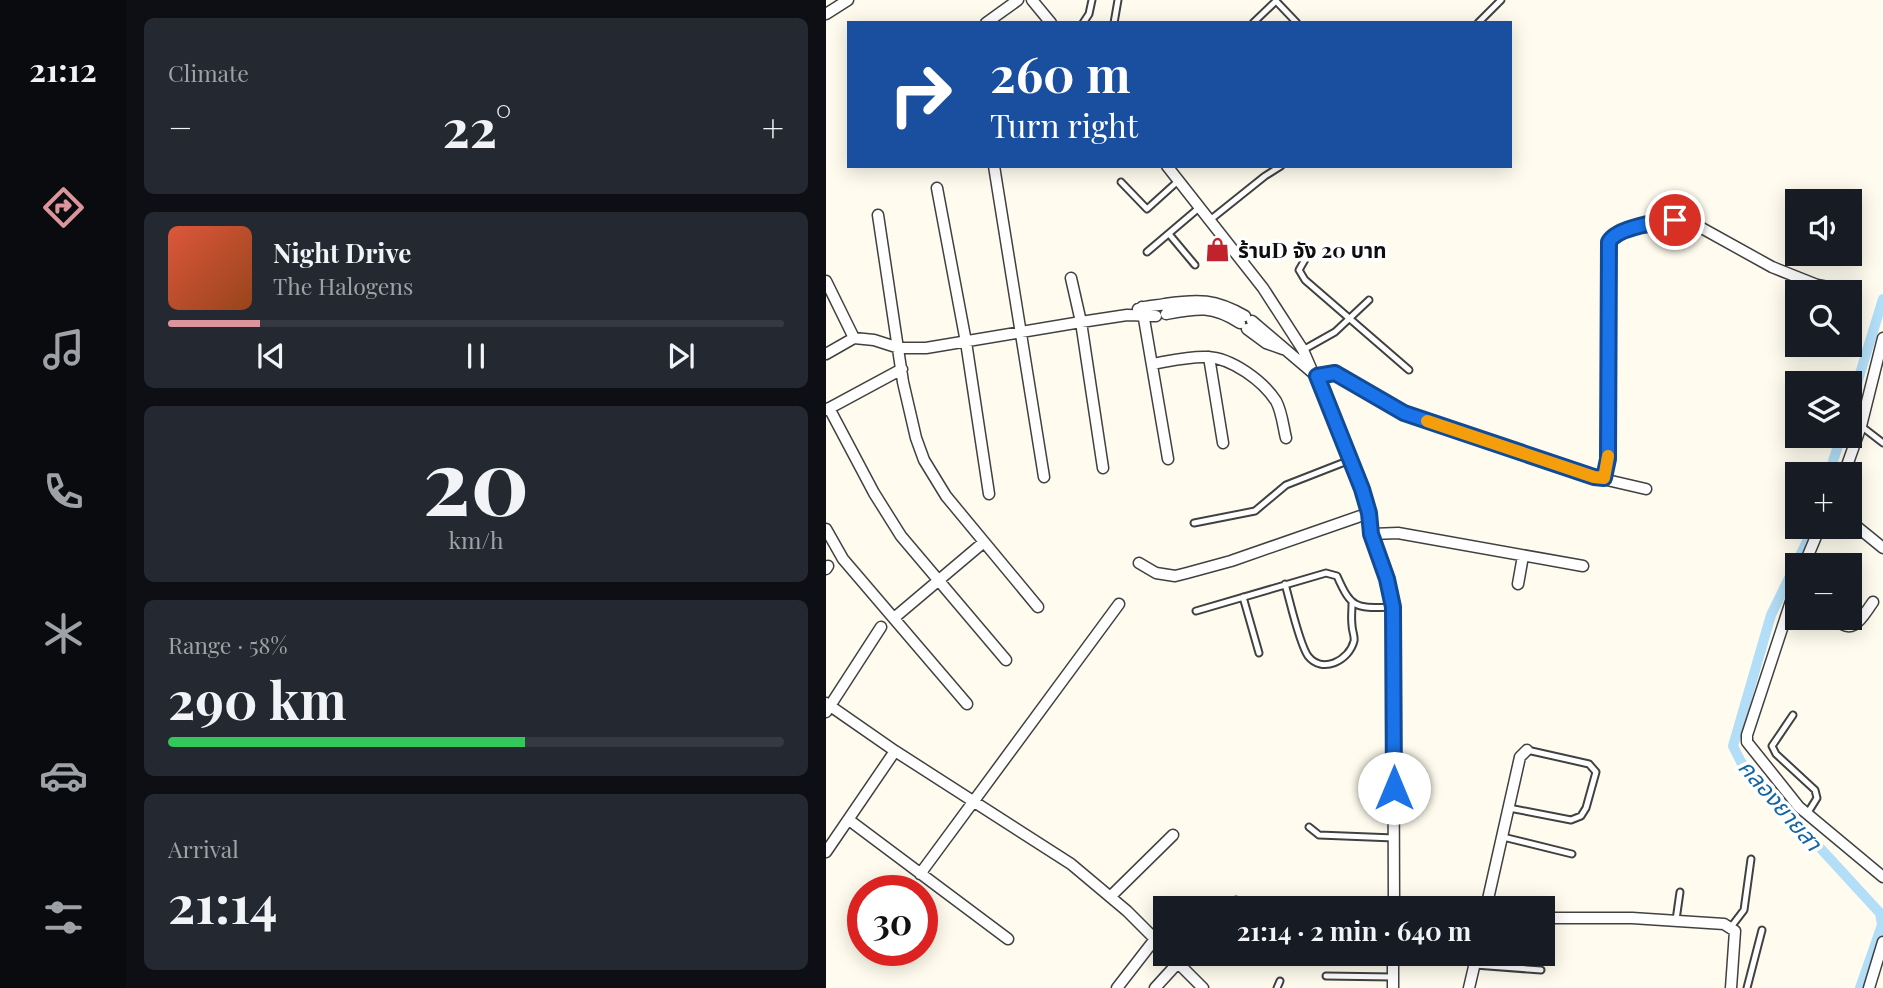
<!DOCTYPE html>
<meta charset="utf-8">
<style>
body{margin:0;font-family:"Playfair Display","Noto Sans Thai",serif;background:#242831;color:#f1f3f6;height:100vh;display:flex;flex-direction:column;font-size:26px;white-space:nowrap}
*{box-sizing:border-box;margin:0}
p{font-size:23px;color:#9ea1a6}
.icon{flex:none;width:38px;height:38px;fill:none;stroke:currentColor;stroke-width:2;stroke-linecap:round;stroke-linejoin:round}
.map{position:relative;flex:1;overflow:hidden}
.drawer{display:flex;flex-direction:column;gap:18px;padding:18px;background:#0d0f14;width:700px}
.drawer>*{flex:none}
.hud{position:absolute;left:21px;top:21px;width:665px;height:147px;border-radius:0px;box-shadow:0 4px 18px #0003;background:#1a4fa0;color:#fff;overflow:hidden}
.controls{position:absolute;left:959px;top:189px;display:grid;gap:14px}
.controls a{display:grid;place-items:center;width:77px;height:77px;border-radius:0px;background:#171b24;box-shadow:0 4px 18px #0003;font-size:35px}
.speed{position:absolute;left:21px;top:875px;display:flex;gap:14px;font-size:35px;font-weight:700;text-align:center}
.speed>*{display:grid;place-content:center;width:91px;height:91px;border-radius:50%;background:#171b24;box-shadow:0 4px 18px #0003;line-height:1}
.speed .limit{border:10px solid #d22;background:#fff;color:#111}
.pin{position:absolute;display:grid;place-items:center;width:60px;height:60px;color:#fff;margin:-30px;border:4px solid #fff;border-radius:50%;box-shadow:0 2px 7px #0007}
.me{position:absolute;width:77px;margin:-38px;rotate:0deg;stroke-linejoin:round;filter:drop-shadow(0 0 5px #0008)}
.turn{display:flex;align-items:center;gap:24px;height:147px;padding:0 28px;font-size:32px}
.turn .icon{width:91px;height:91px;stroke-width:2.5}
.turn b{display:block;font-size:49px;line-height:60px}
.big{font-size:52px;font-weight:700;line-height:1.1}
.drawer .card{flex:1;display:flex;flex-direction:column;justify-content:center;gap:10px;min-width:0;padding:0 24px;border-radius:10px;background:#242831}
.drawer .dial{align-items:center;gap:0}
.dial b{font-size:91px;line-height:1}
.song{display:flex;align-items:center;gap:21px}
.cover{width:84px;height:84px;border-radius:10px;background:linear-gradient(135deg,hsl(10 70% 55%),hsl(20 70% 35%))}
.played{height:7px;border-radius:4px;background:linear-gradient(90deg,#db959b 15%,#363941 15%)}
.keys{display:flex;justify-content:space-around;direction:ltr}
.heat{display:flex;justify-content:space-between;align-items:center;font-size:38px;direction:ltr}
.charge{height:10px;border-radius:5px;background:linear-gradient(90deg,#34c759 58%,#363941 0)}
.trip{position:absolute;left:327px;top:896px;width:402px;height:70px;border-radius:0px;background:#171b24;box-shadow:0 4px 18px #0003;font-weight:700;line-height:70px;text-align:center}
main{display:flex;flex:1;min-height:0}
.menu{display:flex;flex-direction:column;width:126px;justify-content:space-around;align-items:center;background:#090b0e;color:#9ea1a6}
.menu .icon{width:49px;height:49px}
.menu .on{color:#db959b}
.menu b{font-size:32px;color:#f1f3f6}
.map>svg:first-child{display:block}
.lines{fill:none;stroke-linecap:round;stroke-linejoin:round}
.canal{stroke:#b3def7;stroke-width:10}
.lane-casing{stroke:#414141;stroke-width:9}
.street-casing{stroke:#414141;stroke-width:13}
.lane{stroke:#fff;stroke-width:5}
.street{stroke:#fff;stroke-width:10}
.route-casing{stroke:#114b97;stroke-width:18}
.route{stroke:#1a73e8;stroke-width:12}
.slow{stroke:#f59e0b;stroke-width:12}
.labels{text-anchor:middle;dominant-baseline:central;stroke-width:7;stroke-linejoin:round;paint-order:stroke}
.poi-label{font-size:21px;font-weight:bold;fill:#0e0e0e;stroke:#fff;text-anchor:start}
.water-label{font-size:23px;font-style:italic;fill:#1565a2;stroke:#fff}
</style>
<main>
<nav class="menu">
<b>21:12</b>
<svg class="icon on" aria-label="directions" viewBox="0 0 24 24"><path d="M12 3l9 9-9 9-9-9zM9 14v-3h6M13 9l2 2-2 2"/></svg>
<svg class="icon" aria-label="music" viewBox="0 0 24 24"><path d="M9 18V5l10-2v13"/><circle cx="6" cy="18" r="3"/><circle cx="16" cy="16" r="3"/></svg>
<svg class="icon" aria-label="phone" viewBox="0 0 24 24"><path d="M5 4h4l2 5-3 2q2 4 5 5l2-3 5 2v4C11 20 4 13 5 4z"/></svg>
<svg class="icon" aria-label="climate" viewBox="0 0 24 24"><path d="M12 3v18M4 7l16 10M4 17L20 7"/></svg>
<svg class="icon" aria-label="car" viewBox="0 0 24 24"><path d="M5 17H2v-5l4-1 3-4h7l3 4 3 1v5h-3M9 17h6M6 11h13"/><circle cx="7" cy="17" r="2"/><circle cx="17" cy="17" r="2"/></svg>
<svg class="icon" aria-label="filters" viewBox="0 0 24 24"><path d="M4 7h16M4 17h16"/><circle cx="9" cy="7" r="2"/><circle cx="15" cy="17" r="2"/></svg>
</nav>
<section class="drawer">
<div class="card"><p>Climate</p>
<div class="heat"><a>−</a><b class="big">22°</b><a>+</a></div>
</div>
<div class="card">
<div class="song"><i class="cover"></i><div><b>Night Drive</b><p>The Halogens</p></div></div>
<div class="played"></div>
<div class="keys"><svg class="icon" aria-label="previous" viewBox="0 0 24 24"><path d="M18 5L8 12l10 7zM5 5v14"/></svg><svg class="icon" aria-label="pause" viewBox="0 0 24 24"><path d="M8 5v14M16 5v14"/></svg><svg class="icon" aria-label="next" viewBox="0 0 24 24"><path d="M6 5l10 7-10 7zM19 5v14"/></svg></div>
</div>
<div class="card dial"><b>20</b><p>km/h</p></div>
<div class="card"><p>Range · 58%</p><b class="big">290 km</b><div class="charge"></div></div>
<div class="card"><p>Arrival</p><b class="big">21:14</b></div>
</section>
<div class="map">
<svg width="1057" height="988" viewBox="0 0 1057 988">
<rect width="100%" height="100%" fill="#fffcef"/>
<g class="lines">
<path class="canal" d="M1024,406L1057,299
M1003,474L1015,436
M988,527L945,615L907,746L915,762L1054,913L1056,925L1034,988"/>
<defs>
<path id="lane" d="M257,23L263,14L266,0
M288,23L292,0
M427,23L450,1L471,23
M652,23L675,0
M295,182L321,209L352,181
M384,220L439,176L455,166
M343,234L369,265
M484,251L473,270L479,280L583,370
M321,252L374,207
M477,350L509,332L543,300
M1035,426L1057,443
M368,523L429,511L460,485L524,460
M459,584C464,601 473,643 482,656C496,674 523,661 528,641C529,636 526,631 526,625C525,618 526,611 526,604
M417,597L433,653
M370,611L500,573L511,576C526,610 530,608 567,607
M967,715L946,746L950,754L989,790L991,798L981,814
M683,808L745,820L755,816L760,808L770,772L763,764L701,750
M483,827L493,835L568,838
M677,837L746,854
M850,920L854,892
M905,927L918,910L925,859
M649,965L715,970
M500,976L567,977
M451,988L454,981
M921,988L936,930"/>
<path id="street" d="M206,0L225,23
M0,14L22,0
M160,23L192,0
M168,166L218,477
M341,166L437,288L477,350L487,373L491,376L536,489L543,513L546,534L561,579L567,607L568,908
M111,188L140,342L163,494
M52,215L77,382L90,438L98,460L120,496L212,607
M245,278L255,322L277,468
M0,281L28,338
M316,307L342,459
M312,309C321,305 330,306 339,304C373,299 389,299 419,316
M340,314C372,308 386,305 414,323
M426,321L487,373
M421,329L440,343L457,349
M0,354L28,338L48,340L73,348H100L255,322L301,315L330,316
M383,357L397,443
M326,364C344,361 363,356 381,357C406,358 437,381 450,401C456,412 457,426 460,438
M491,376L509,373L578,413L768,477L820,489
M3,408L48,493L75,536L180,660
M0,410L76,369
M1018,474L1035,426L1057,338
M778,478L782,459L783,242L788,234L833,222L863,221L946,267L991,285L1012,289
M1024,521L1057,548
M0,529L17,559L141,704
M546,534L572,533L757,566
M313,563L330,573L349,576L361,573L405,561L543,513
M978,565L994,527
M0,569L2,566
M971,583L921,735V742L973,807L1057,877
M692,584L697,556
M68,618L158,542
M1009,618C1027,638 1036,617 1047,602
M0,703L69,751L245,864L301,911L340,950
M0,712L55,627
M23,820L182,939
M0,852L69,751
M94,874L293,604
M285,896L347,835
M404,908L410,902
M660,908L694,757L701,750
M718,918H806L898,924L909,931L905,988
M343,954L377,988
M291,988L329,939
M329,988L360,954
M567,988V954
M643,988L651,954
M1043,988L1057,942"/>
</defs>
<use href="#lane" class="lane-casing"/>
<use href="#street" class="street-casing"/>
<use href="#lane" class="lane"/>
<use href="#street" class="street"/>
</g>
<g class="lines">
<defs>
<path id="route" d="M568,788L567,607L561,579L545,534L543,513L536,489L491,376L509,373L578,413L768,477L778,478L782,459L783,242C791,227 832,222 849,220"/>
</defs>
<use href="#route" class="route-casing"/>
<use href="#route" class="route"/>
<path class="slow" d="M601,421L768,477L778,478L782,456"/>
</g>
<defs>
<symbol id="shop-bare" viewBox="-9 -9 18 18"><path d="M-5-2.5h2.3a2.7 3.5 0 0 1 5.4 0H5L5.5 6h-11ZM-1.5-2.5h3a1.5 2.3 0 0 0-3 0Z" fill="#c0232c" stroke="#fff" stroke-width="2.5" paint-order="stroke"/></symbol>
</defs>
<g fill-rule="evenodd">
<use href="#shop-bare" x="374" y="232" width="35" height="35"/>
</g>
<g class="labels">
<g class="poi-label">
<text x="412" y="249">ร้านD จัง 20 บาท</text>
</g>
<g class="water-label">
<text transform="translate(955 804) rotate(49)">คลองยายสา</text>
</g>
</g>
</svg>
<div class="controls">
<a><svg class="icon" aria-label="sound" viewBox="0 0 24 24"><path d="M4 9h4l5-4v14l-5-4H4zM17 9q2 3 0 6"/></svg></a>
<a><svg class="icon" aria-label="search" viewBox="0 0 24 24"><circle cx="10" cy="10" r="6"/><path d="M15 15l6 6"/></svg></a>
<a><svg class="icon" aria-label="layers" viewBox="0 0 24 24"><path d="M12 4l9 5-9 5-9-5zM3 14l9 5 9-5"/></svg></a>
<a>+</a>
<a>−</a>
</div>
<div class="speed"><div class="limit">30</div></div>
<div class="pin" style="left:849px;top:220px;background:#d93025"><svg class="icon" aria-label="arrive" viewBox="0 0 24 24"><path d="M6 21V4h12l-3 4 3 4H6"/></svg></div>
<svg class="me" style="left:568px;top:788px" viewBox="-20 -20 40 40"><circle r="19" fill="#fff"/><path d="M0-13L10 11 0 6-10 11z" fill="#1a73e8"/></svg>
<div class="trip">21:14 · 2 min · 640 m</div>
<div class="hud">
<div class="turn"><svg class="icon" aria-label="right" viewBox="0 0 24 24"><path d="M7 20v-9h11M14 6l5 5-5 5"/></svg><div><b>260 m</b>Turn right</div></div>
</div>
</div>
</main>
